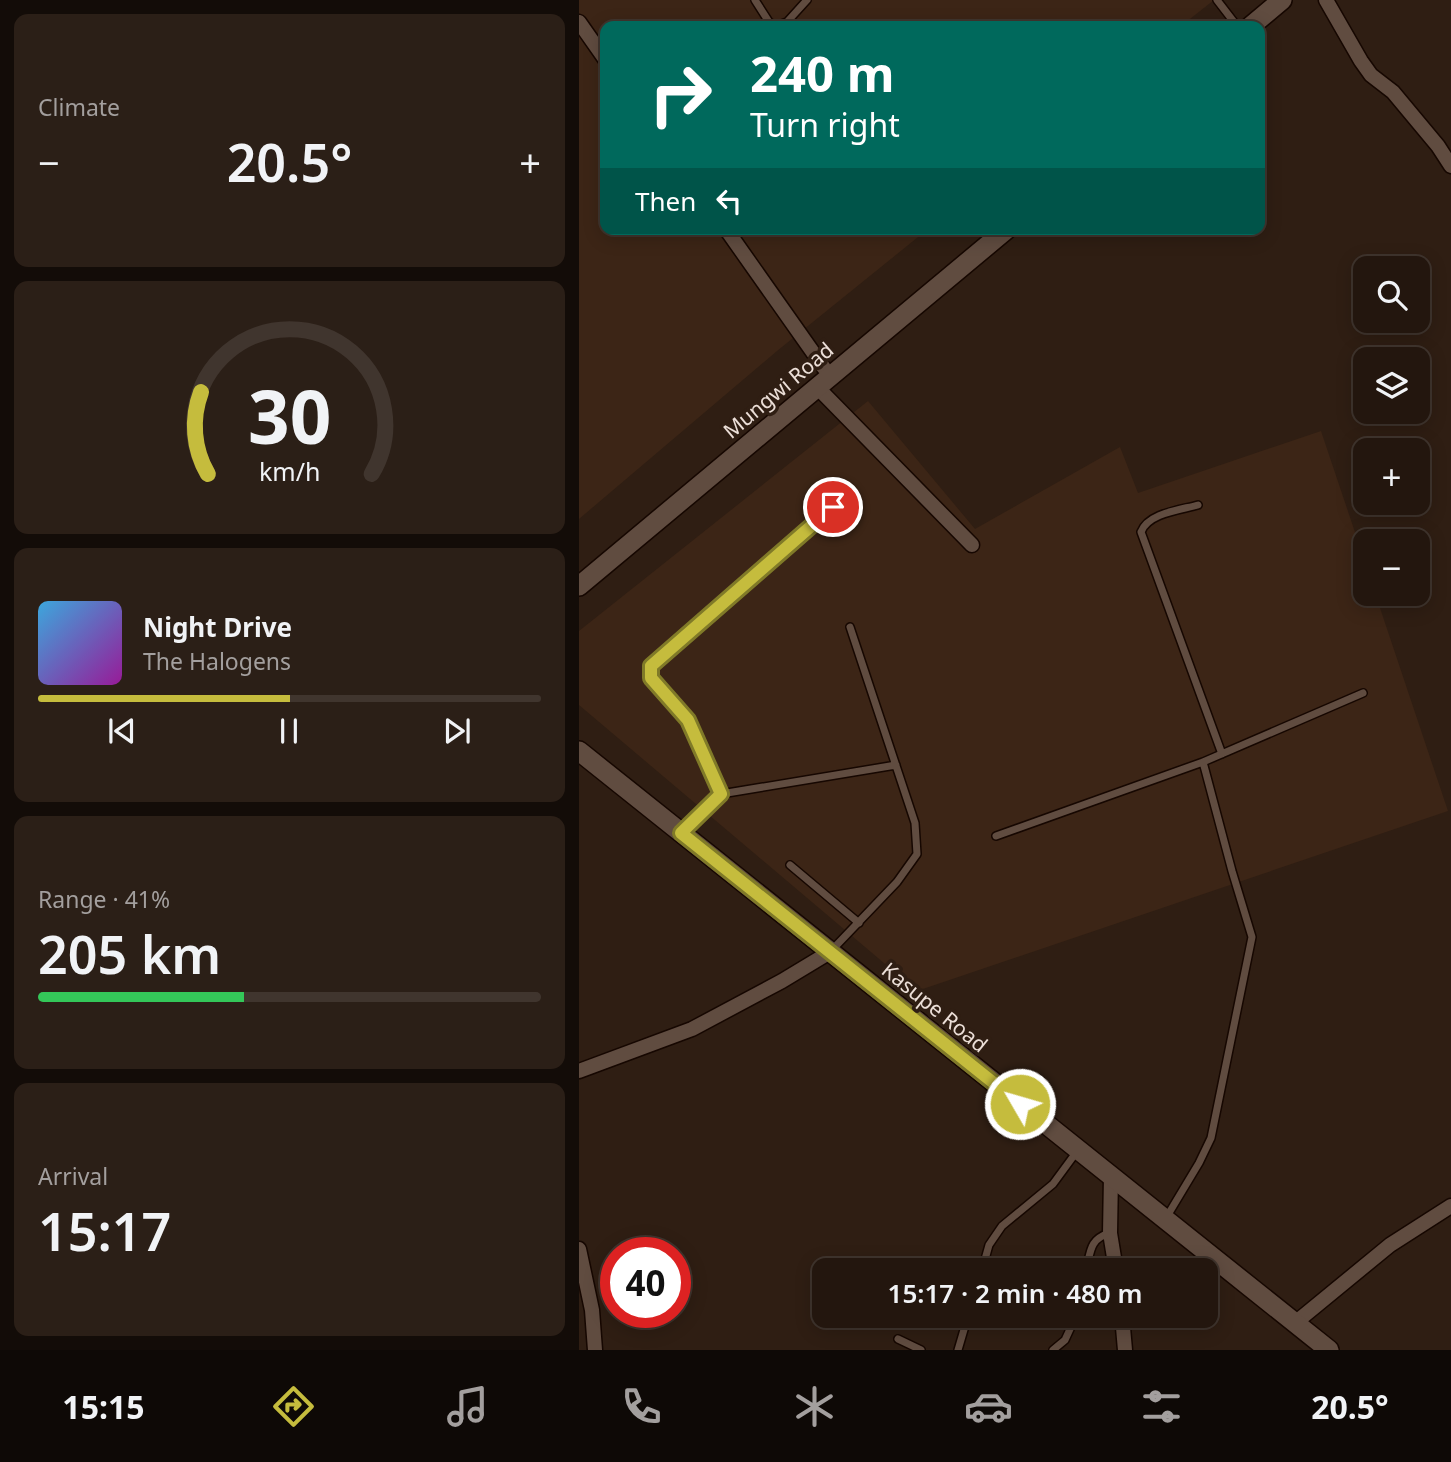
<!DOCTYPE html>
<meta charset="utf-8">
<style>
body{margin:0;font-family:"Noto Sans",sans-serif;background:#2b1f17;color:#f1f3f6;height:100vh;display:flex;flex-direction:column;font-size:26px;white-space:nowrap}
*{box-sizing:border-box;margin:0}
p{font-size:23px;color:#a39f9e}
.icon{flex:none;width:38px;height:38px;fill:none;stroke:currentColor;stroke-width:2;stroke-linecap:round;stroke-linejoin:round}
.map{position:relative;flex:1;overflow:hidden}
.details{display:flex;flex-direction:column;gap:14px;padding:14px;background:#130c08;width:579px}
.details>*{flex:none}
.guide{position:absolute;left:21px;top:21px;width:665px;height:214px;border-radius:14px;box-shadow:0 4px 18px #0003,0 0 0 2px #40352e;background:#00695c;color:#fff;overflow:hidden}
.controls{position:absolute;left:774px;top:256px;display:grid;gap:14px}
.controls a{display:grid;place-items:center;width:77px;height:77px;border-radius:14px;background:#23160e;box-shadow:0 4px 18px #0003,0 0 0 2px #40352e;font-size:35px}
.speed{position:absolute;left:21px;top:1237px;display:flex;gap:14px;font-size:35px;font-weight:700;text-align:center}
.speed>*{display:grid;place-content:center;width:91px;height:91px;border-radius:50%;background:#23160e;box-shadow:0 4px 18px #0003,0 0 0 2px #40352e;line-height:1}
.speed .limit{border:10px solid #d22;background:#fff;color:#111}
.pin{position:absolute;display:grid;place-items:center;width:60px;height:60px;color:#fff;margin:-30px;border:4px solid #fff;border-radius:50%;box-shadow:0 2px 7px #0007}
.me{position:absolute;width:77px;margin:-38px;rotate:308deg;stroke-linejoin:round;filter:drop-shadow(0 0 5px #0008)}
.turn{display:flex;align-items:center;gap:24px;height:147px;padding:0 35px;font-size:32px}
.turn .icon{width:91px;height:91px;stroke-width:2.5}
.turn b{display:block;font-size:49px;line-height:60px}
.then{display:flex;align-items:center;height:66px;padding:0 35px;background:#0003;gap:14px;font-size:26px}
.big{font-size:52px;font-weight:600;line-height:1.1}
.details .widget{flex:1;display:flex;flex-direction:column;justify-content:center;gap:10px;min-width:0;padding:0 24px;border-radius:14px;background:#2b1f17}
.details .dial{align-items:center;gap:0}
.dial svg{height:182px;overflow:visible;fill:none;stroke:#40352e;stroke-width:7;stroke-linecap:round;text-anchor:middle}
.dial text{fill:#f1f3f6;stroke:none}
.song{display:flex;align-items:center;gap:21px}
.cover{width:84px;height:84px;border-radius:10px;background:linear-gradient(135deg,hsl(200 70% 55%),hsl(300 70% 35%))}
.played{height:7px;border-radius:4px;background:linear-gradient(90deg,#c5bc3d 50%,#40352e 50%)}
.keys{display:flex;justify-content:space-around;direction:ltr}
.heat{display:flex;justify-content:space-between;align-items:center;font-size:38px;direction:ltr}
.charge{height:10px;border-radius:5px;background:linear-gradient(90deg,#34c759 41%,#40352e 0)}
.trip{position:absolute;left:233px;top:1258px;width:406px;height:70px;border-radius:14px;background:#23160e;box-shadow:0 4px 18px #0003,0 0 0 2px #40352e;font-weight:600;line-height:70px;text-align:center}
.dock{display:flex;height:112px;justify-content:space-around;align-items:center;background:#0e0906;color:#a39f9e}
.dock .icon{width:49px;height:49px}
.dock .on{color:#c5bc3d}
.dock b{font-size:32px;color:#f1f3f6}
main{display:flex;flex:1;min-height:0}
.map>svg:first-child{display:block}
.built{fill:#3c2516}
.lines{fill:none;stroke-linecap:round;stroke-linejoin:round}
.lane-casing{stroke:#160701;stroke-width:10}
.street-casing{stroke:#160701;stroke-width:17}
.secondary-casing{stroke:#160701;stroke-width:22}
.lane{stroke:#604c40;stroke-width:7}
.street{stroke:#604c40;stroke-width:14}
.secondary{stroke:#604c40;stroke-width:19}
.route-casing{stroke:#807a28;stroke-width:18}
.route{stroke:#c5bc3d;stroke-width:12}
.labels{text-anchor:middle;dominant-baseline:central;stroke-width:7;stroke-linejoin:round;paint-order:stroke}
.street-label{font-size:21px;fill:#ecdfd8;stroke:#2f1e13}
</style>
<main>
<section class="details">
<div class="widget"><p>Climate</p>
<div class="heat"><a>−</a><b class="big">20.5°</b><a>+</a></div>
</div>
<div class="widget dial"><svg viewBox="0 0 100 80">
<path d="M14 69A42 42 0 1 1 86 69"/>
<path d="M14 69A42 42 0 0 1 11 33" stroke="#c5bc3d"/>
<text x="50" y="56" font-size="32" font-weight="700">30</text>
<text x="50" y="72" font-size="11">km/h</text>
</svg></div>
<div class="widget">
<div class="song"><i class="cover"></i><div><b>Night Drive</b><p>The Halogens</p></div></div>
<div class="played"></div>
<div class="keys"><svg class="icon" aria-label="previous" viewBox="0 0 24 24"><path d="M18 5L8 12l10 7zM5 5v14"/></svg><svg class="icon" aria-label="pause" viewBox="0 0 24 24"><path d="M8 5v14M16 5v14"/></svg><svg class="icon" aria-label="next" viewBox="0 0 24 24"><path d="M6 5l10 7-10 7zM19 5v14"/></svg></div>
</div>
<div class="widget"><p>Range · 41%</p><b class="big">205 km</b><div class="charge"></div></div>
<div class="widget"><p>Arrival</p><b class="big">15:17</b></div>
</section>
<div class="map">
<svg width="872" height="1350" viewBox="0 0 872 1350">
<rect width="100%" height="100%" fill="#2f1e13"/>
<path class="built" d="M0,0H635L602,26H26V229H349L198,351L0,519Z
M289,401L396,529L541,447L559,493L742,431L786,562V593H796L869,811L338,991L0,705V631Z"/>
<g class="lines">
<defs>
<path id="lane" d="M176,0L190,22L197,26
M638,0L658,26
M197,26L208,22L228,0
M619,505C601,510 569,513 562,532L643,754
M142,794L109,720L72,678V666L254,507
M102,833L142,794L317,765
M417,836L624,762L784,693
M211,865L280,923
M252,951L318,882L338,854L336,823L271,627
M587,1218L620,1163L632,1138L673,937L653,871L624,762
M403,1270L410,1245L423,1226L474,1184L499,1150
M507,1270C512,1251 510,1240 530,1233
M319,1339L342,1350
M379,1350L389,1316
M474,1350L486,1340L497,1316"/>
<path id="street" d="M747,0L782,61L792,75L814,92L859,146L872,166
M0,22L26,59
M147,229L245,368
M238,387L393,545
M0,1071L113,1029L203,981L251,952
M532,1176L531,1233L537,1270
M0,1249L13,1310L16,1350
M543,1316L546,1350
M716,1323L811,1245L872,1206"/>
<path id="secondary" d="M672,26L703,0
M0,586L428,229
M0,751L750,1350"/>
</defs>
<use href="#lane" class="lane-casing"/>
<use href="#street" class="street-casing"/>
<use href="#secondary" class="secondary-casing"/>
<use href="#lane" class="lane"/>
<use href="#street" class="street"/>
<use href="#secondary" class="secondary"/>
</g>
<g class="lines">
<defs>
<path id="route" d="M254,507L72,666V678L109,720L142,794L102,833L441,1104"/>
</defs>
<use href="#route" class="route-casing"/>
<use href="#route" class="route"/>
</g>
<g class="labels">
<g class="street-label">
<text transform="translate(199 390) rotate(-40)">Mungwi Road</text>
<text transform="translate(356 1007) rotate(39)">Kasupe Road</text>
</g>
</g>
</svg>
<div class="controls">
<a><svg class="icon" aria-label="search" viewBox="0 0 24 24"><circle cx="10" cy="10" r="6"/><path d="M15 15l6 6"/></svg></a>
<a><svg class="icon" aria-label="layers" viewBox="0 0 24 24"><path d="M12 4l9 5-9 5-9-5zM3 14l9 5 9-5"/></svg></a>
<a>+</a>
<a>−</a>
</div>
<div class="speed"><div class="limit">40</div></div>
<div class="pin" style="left:254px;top:507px;background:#d93025"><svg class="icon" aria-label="arrive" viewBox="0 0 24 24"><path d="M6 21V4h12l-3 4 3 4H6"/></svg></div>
<svg class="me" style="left:441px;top:1104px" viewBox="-20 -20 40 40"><circle r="17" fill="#c5bc3d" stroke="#fff" stroke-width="3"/><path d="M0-11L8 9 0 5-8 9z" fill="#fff"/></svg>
<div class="trip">15:17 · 2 min · 480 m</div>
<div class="guide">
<div class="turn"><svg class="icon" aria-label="right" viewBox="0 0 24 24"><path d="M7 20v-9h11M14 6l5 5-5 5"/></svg><div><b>240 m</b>Turn right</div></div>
<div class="then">Then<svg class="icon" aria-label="left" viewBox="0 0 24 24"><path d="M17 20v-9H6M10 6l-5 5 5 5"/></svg></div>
</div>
</div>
</main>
<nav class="dock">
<b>15:15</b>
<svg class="icon on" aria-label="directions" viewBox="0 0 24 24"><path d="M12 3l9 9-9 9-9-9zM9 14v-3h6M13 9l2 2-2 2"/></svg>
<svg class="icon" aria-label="music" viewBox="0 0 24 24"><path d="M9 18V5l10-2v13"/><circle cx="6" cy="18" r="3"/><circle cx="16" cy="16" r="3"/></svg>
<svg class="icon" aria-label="phone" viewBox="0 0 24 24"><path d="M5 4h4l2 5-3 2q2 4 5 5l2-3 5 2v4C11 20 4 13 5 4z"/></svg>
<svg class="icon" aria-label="climate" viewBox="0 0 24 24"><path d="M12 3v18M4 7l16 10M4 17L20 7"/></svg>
<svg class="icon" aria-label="car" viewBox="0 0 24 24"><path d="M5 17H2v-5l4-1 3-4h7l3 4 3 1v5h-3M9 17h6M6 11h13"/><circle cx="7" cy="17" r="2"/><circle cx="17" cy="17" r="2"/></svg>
<svg class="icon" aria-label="filters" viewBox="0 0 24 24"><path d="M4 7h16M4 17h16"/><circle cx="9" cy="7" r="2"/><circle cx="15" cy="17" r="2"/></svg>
<b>20.5°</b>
</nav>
